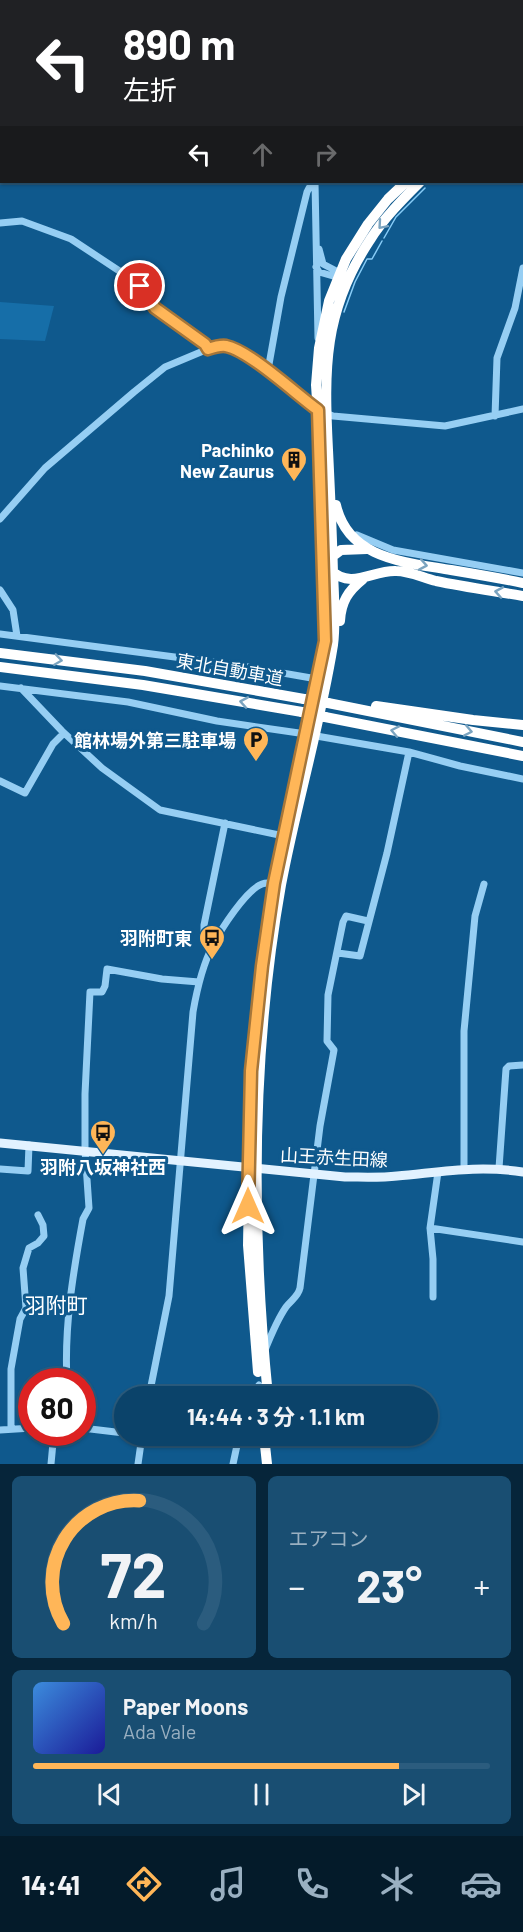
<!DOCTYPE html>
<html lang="ja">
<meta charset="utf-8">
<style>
body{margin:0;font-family:Barlow,"Noto Sans JP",sans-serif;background:#194e72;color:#f1f3f6;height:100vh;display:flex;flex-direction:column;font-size:22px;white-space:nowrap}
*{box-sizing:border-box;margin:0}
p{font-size:20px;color:#9ab0c1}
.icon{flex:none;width:33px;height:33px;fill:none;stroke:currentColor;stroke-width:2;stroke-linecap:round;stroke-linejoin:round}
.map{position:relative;height:1464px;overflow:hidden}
.sheet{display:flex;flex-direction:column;gap:12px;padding:12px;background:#06253a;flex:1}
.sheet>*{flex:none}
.top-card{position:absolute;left:0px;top:0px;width:524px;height:183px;box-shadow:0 2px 4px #0004,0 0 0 2px #2b5c7e;background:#202124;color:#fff;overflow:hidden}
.speed{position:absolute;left:18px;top:1368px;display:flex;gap:12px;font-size:30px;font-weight:700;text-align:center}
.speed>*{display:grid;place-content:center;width:78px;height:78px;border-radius:50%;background:#0b436a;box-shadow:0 2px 4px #0004,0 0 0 2px #2b5c7e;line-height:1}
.speed .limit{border:9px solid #d22;background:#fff;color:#111}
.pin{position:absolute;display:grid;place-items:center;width:51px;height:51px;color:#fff;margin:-26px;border:3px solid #fff;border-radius:50%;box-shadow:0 2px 6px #0007}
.me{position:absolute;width:66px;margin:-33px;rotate:0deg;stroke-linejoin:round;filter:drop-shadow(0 0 4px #0008)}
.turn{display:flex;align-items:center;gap:21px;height:126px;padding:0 24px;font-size:27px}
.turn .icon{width:78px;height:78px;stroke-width:2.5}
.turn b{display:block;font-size:42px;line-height:51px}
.lanes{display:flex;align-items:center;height:57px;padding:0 24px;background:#0003;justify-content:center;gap:30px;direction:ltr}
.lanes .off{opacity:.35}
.big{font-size:45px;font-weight:700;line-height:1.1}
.sheet .card{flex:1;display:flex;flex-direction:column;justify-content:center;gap:9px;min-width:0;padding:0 21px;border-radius:9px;background:#194e72}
.sheet .dial{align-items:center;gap:0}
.dial svg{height:156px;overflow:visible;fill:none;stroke:#2b5c7e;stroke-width:7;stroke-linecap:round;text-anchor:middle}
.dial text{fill:#f1f3f6;stroke:none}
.song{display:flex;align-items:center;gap:18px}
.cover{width:72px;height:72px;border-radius:9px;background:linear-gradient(135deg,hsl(210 70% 55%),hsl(240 70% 35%))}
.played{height:6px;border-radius:3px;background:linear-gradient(90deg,#ffb658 80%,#2b5c7e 80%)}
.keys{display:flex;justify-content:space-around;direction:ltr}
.heat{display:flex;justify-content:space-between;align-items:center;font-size:33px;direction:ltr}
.sheet .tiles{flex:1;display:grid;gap:12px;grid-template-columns:1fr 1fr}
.card:last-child{grid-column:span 2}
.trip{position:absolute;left:114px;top:1386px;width:324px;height:60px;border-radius:30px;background:#0b436a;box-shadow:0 2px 4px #0004,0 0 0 2px #2b5c7e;font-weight:700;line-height:60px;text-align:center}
.dock{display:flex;height:96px;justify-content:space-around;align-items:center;background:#041b2a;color:#9ab0c1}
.dock .icon{width:42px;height:42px}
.dock .on{color:#ffb658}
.dock b{font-size:27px;color:#f1f3f6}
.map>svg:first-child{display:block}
.green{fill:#166ea8}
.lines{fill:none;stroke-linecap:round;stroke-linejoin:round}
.stream{stroke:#87ccf7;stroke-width:1.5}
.river{stroke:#084069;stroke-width:10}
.minor{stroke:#96cef3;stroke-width:7}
.major{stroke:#e2f2ff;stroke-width:9}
.highway{stroke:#fff;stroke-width:10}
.highway-bridge{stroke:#fff;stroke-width:10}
.oneway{stroke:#7ba4c0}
.route-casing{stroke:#a67639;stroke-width:15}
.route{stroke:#ffb658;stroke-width:10}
.labels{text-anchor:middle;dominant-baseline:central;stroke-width:6;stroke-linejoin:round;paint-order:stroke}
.poi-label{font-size:18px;font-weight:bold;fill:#fff;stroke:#0f598d;text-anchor:end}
.street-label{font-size:18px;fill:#fff;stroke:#0f598d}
.quarter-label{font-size:21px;fill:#fff;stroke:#0f598d}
</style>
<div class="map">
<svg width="523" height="1464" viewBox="0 0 523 1464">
<rect width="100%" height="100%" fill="#0f598d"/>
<path class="green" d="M0,302L54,306L45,341L0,339Z"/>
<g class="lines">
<path class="stream" d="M522,52H523
M384,238L396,217L425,188
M344,312L355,282L367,259H372L382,241"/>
<path class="river" d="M0,129L2,128"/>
<path class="minor" d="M311,0V2
M42,2L49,0
M519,2L523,0
M0,13L2,12
M315,182L318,338
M0,223L22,221L71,239L133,280L155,308L205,344L208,349
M319,249L323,264L342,274
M316,267L319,272L340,278
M268,370L281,297L307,192L309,188L315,187
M495,416L497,358L515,308L523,268
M0,519L45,468L134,392L165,367L208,349L222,346L234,349L268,370L318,410L333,416L445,426L523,409
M357,535L393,550L523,573
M0,590L13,610L17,636
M0,634L243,666L317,679
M0,686L128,702L217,721L299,733L409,752L460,766L523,779
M21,688L62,731L102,768L160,810L284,836
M0,781L25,793L53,744L64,733
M213,945L204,934V925L225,823
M338,953L360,956L387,853L409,752
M499,1168L506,1069L509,1066L523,1065
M0,1169L28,1171L29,1145
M464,1169V1031L475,916L484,884
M430,1228L523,1242
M433,1297V1259L430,1228L438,1172
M265,1350C271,1335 277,1320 286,1307C291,1300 298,1297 300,1288L320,1126L334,1050L327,1041L328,995L343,922L346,916L368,921
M67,1382C64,1327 73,1273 83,1219L89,1208L85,1150V1094L90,992H102L105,986L107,969L162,979L199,982
M149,1396L169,1296L193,1012C197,989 202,966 213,945C221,929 246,890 262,884C267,882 271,883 276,884
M251,1396L259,1385
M82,1428L124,1433
M11,1429V1369L20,1319L26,1308L23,1268L29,1248L38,1243L44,1236L43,1225L38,1215
M0,1430L32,1428
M51,1464L54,1432
M138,1464L142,1436
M233,1464L239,1436"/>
<path class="major" d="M0,1143L345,1177C362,1177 380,1178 397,1176C442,1172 478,1165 523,1172"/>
<path class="highway" d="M522,97H523
M336,505C348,559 405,562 451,570C475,574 499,578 523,583
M329,559L341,550L367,549
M330,570C352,590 372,570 396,571C410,571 423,578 436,581C465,587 494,591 523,596
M340,621C341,602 348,591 363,579
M0,653L145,671L304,699
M0,667L143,685L302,712
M328,703L523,742
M376,706L473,720L523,725
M325,717L523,756
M258,1372L248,1245L251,1071L262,966L274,883L325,641L322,475L316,385L319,348L329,301L346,259L368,224L388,199L406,182
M268,1396C251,1226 251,1054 281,885C296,805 320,726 333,645C336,621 334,597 333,573C332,532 330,491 328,450C324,369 323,311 370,240C383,219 403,199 420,182
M264,1436L267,1464"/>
<path class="highway-bridge" d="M304,699L328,703
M302,712L325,717"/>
</g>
<defs><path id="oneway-chevron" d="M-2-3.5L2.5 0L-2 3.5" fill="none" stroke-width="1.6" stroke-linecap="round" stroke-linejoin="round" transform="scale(1.5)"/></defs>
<g class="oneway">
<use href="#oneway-chevron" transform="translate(382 225) rotate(131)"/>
<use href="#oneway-chevron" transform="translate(423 565) rotate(10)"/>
<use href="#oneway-chevron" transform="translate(499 592) rotate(-170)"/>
<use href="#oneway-chevron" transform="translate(58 660) rotate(8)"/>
<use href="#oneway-chevron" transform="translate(244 702) rotate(-170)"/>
<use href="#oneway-chevron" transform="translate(395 731) rotate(-169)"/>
<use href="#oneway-chevron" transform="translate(468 731) rotate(11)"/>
</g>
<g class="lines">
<defs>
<path id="route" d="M140,286L155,308L205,344L208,349C214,347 220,345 226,346C250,351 297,395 318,410L325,641L274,883L262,966L251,1071L248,1206"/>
</defs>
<use href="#route" class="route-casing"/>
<use href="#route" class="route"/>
</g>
<defs>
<symbol id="building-pin" viewBox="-11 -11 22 30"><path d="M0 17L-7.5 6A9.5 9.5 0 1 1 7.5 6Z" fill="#ffb658" stroke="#0f598d"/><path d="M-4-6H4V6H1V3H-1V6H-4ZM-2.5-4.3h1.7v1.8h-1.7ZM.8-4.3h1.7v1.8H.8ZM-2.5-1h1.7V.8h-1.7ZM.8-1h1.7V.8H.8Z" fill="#111"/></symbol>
<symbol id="parking-pin" viewBox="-11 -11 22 30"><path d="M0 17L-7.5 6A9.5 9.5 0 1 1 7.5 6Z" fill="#ffb658" stroke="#0f598d"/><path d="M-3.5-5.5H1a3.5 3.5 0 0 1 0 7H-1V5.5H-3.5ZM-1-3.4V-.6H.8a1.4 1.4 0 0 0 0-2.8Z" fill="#111"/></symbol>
<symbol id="bus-pin" viewBox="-11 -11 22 30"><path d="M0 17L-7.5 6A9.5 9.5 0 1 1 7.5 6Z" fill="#ffb658" stroke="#0f598d"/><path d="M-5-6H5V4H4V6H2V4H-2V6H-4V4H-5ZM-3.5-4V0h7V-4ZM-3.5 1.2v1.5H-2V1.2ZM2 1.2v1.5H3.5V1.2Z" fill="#111"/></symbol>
</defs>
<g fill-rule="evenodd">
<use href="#building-pin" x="279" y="445" width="30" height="40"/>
<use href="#parking-pin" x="241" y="725" width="30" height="40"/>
<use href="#bus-pin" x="197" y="923" width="30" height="40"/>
<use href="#bus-pin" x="88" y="1118" width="30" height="40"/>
</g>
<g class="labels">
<g class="poi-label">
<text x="274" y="450">Pachinko<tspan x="274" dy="21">New Zaurus</tspan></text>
<text x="236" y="740">館林場外第三駐車場</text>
<text x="192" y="938">羽附町東</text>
<text x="103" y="1167" text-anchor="middle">羽附八坂神社西</text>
</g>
<g class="street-label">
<text transform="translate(230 669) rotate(10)">東北自動車道</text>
<text transform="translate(334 1157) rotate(3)">山王赤生田線</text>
</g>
<g class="quarter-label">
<text x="56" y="1304">羽附町</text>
</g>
</g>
</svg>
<div class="speed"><div class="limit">80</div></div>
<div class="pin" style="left:140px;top:286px;background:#d93025"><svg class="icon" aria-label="arrive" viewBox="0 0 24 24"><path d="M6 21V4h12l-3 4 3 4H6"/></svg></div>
<svg class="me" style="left:248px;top:1206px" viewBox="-20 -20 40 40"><path d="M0-17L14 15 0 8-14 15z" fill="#ffb658" stroke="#fff" stroke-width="4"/></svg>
<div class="trip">14:44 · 3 分 · 1.1 km</div>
<div class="top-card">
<div class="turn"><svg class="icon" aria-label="left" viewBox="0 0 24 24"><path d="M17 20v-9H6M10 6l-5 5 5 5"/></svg><div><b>890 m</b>左折</div></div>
<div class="lanes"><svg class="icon" aria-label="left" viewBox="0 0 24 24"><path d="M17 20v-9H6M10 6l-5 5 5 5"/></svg><svg class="icon off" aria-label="ahead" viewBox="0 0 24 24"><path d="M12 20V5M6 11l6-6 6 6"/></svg><svg class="icon off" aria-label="right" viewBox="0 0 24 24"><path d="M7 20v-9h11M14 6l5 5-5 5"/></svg></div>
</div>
</div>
<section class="sheet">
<div class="tiles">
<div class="card dial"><svg viewBox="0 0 100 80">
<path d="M14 69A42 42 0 1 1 86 69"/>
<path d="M14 69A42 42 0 0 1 53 6" stroke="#ffb658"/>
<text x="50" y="56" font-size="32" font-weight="700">72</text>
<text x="50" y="72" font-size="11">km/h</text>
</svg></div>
<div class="card"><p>エアコン</p>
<div class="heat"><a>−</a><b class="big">23°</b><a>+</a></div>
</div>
<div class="card">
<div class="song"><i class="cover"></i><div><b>Paper Moons</b><p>Ada Vale</p></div></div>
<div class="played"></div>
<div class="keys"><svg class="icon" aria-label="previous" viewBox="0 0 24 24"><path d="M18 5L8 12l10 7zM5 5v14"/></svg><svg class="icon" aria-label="pause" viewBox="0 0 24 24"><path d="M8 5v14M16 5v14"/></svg><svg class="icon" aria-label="next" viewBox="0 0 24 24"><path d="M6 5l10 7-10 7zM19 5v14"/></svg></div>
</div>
</div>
</section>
<nav class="dock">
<b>14:41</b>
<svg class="icon on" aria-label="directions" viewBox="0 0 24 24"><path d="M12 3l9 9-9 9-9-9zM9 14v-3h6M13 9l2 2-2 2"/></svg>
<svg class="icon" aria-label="music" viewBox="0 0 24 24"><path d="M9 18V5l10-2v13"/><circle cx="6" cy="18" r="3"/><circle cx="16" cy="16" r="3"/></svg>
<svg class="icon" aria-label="phone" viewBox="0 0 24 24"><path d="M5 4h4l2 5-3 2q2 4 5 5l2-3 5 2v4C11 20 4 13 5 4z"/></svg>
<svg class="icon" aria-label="climate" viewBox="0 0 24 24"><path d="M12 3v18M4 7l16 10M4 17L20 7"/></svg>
<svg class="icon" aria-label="car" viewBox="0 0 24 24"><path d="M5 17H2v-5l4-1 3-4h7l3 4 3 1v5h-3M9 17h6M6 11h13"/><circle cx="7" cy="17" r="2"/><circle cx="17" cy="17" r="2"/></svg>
</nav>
